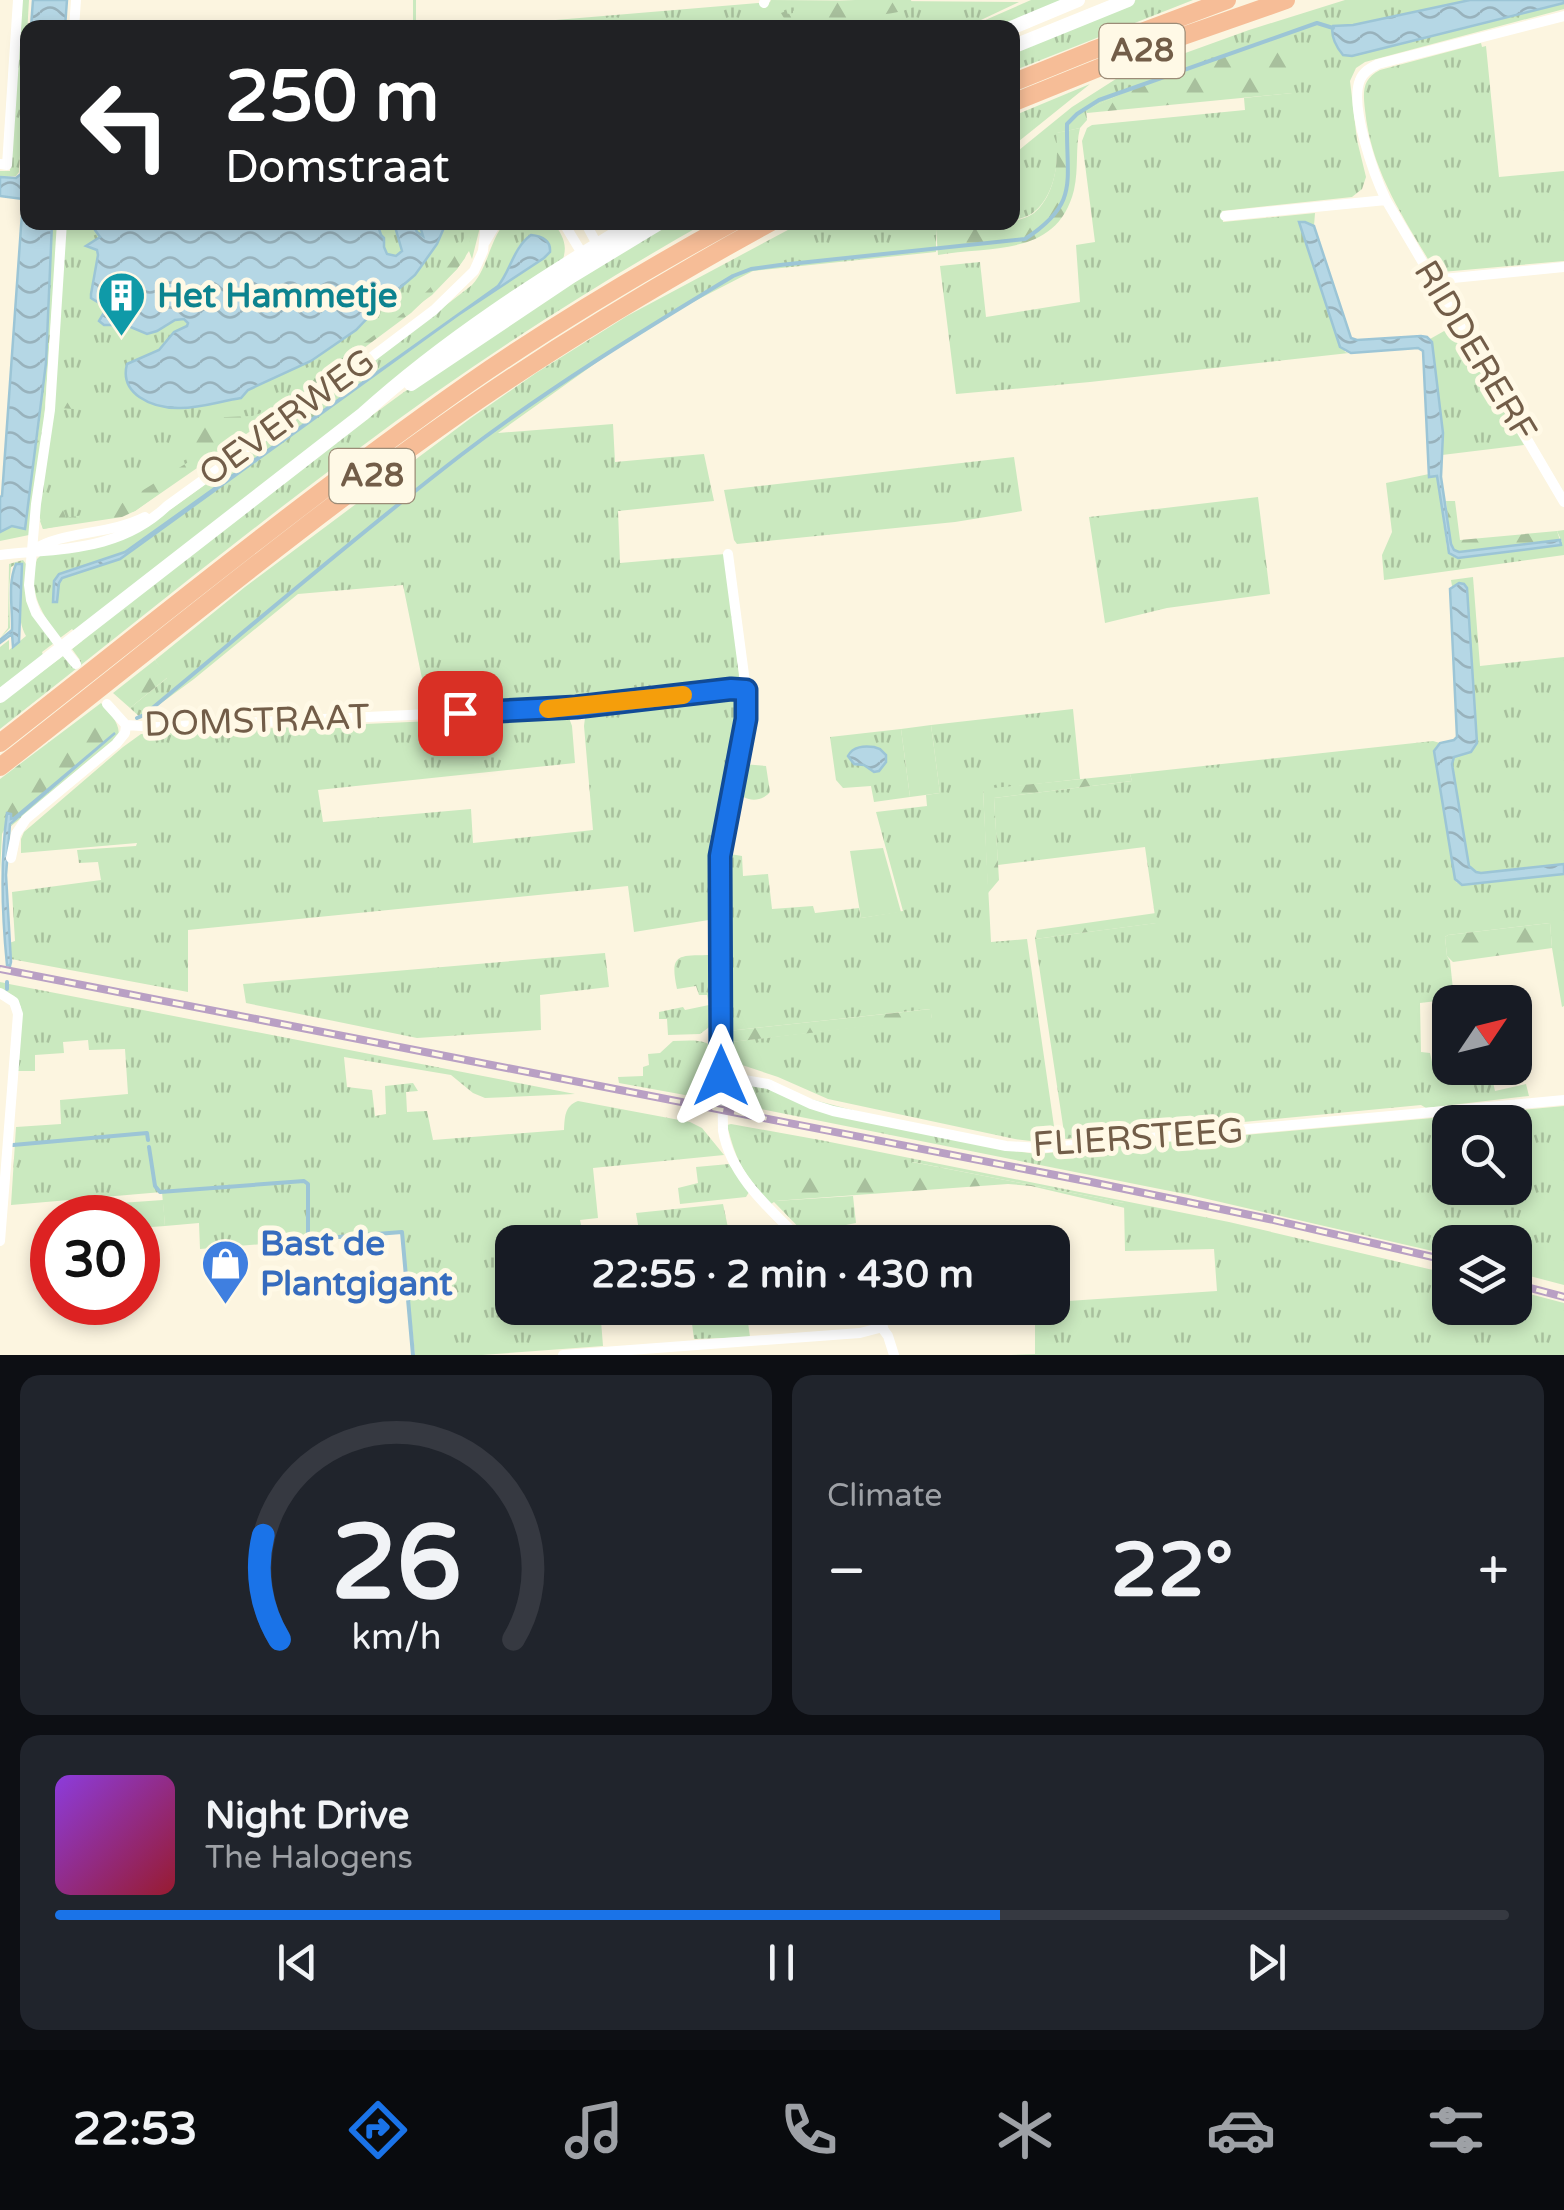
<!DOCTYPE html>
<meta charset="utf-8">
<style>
body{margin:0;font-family:"Varela Round",sans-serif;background:#20242c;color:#f1f3f6;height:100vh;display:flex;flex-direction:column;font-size:38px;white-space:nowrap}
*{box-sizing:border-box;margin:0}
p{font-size:32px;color:#9ea1a6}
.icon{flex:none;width:55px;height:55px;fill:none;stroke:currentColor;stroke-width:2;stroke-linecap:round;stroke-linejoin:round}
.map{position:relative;height:1355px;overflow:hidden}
.side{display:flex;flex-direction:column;gap:20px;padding:20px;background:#0d0f14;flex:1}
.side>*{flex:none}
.hud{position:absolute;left:20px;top:20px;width:1000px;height:210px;border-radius:20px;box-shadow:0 5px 15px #0003;background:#202124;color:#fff;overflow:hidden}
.needle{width:65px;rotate:55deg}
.tools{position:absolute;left:1432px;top:985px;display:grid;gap:20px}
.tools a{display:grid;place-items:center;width:100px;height:100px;border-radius:20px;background:#171b24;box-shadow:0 5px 15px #0003;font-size:50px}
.speed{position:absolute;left:30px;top:1195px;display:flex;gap:20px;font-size:50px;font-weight:700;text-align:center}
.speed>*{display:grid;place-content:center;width:130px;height:130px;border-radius:50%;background:#171b24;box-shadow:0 5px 15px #0003;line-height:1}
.speed .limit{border:15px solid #d22;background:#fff;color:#111}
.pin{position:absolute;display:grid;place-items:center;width:85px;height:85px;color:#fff;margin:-42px;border-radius:20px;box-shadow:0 5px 15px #0006}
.me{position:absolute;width:110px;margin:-55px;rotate:0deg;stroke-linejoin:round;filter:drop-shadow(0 0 8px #0008)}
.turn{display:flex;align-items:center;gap:35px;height:210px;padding:0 40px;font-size:45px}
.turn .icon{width:130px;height:130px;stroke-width:2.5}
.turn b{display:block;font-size:70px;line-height:85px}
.big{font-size:75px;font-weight:800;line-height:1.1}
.side .tile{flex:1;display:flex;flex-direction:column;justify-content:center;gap:15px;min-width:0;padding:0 35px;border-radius:20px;background:#20242c}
.side .dial{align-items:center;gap:0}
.dial svg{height:260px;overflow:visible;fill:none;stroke:#363941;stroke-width:7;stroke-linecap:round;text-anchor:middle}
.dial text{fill:#f1f3f6;stroke:none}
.song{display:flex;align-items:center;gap:30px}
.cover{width:120px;height:120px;border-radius:15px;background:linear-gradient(135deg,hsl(270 70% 55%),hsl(350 70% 35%))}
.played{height:10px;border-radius:5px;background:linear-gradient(90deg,#1a73e8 65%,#363941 65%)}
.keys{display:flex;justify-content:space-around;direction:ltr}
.heat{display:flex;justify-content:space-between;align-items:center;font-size:55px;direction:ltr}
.side .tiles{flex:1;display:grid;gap:20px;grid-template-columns:1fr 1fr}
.tile:last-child{grid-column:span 2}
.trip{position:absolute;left:495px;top:1225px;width:575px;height:100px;border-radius:20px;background:#171b24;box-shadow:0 5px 15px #0003;font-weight:800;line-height:100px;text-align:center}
.tab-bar{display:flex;height:160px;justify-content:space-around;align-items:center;background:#090b0e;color:#9ea1a6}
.tab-bar .icon{width:70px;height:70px}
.tab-bar .on{color:#1a73e8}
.tab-bar b{font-size:45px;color:#f1f3f6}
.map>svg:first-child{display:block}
.grass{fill:url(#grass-tufts);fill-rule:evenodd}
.forest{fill:url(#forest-firs)}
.pitch{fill:#cae9bf}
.water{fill:url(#water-waves);stroke:#9cc5d6;stroke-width:2.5}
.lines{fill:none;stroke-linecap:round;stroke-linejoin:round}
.stream{stroke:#9cc5d6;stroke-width:4}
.street{stroke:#fff;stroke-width:10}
.secondary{stroke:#fff;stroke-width:14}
.highway{stroke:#f6bd97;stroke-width:18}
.rail-casing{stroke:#b9a0c4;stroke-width:8}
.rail{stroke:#fff9e6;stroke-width:4;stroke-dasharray:11;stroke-linecap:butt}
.route-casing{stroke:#114b97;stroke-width:25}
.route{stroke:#1a73e8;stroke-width:18}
.slow{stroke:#f59e0b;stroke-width:18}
.labels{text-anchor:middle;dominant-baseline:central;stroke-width:10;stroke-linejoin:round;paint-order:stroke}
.shield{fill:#fff9e6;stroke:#9c8c77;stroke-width:2.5}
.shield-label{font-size:32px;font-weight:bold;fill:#725d48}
.culture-label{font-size:35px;font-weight:bold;fill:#0d838f;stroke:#fff9e6;text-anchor:start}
.street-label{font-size:35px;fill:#725d48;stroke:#fff9e6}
.shop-label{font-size:35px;font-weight:bold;fill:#366cbe;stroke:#fff9e6;text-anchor:start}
</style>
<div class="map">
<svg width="1564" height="1355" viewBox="0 0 1564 1355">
<defs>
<pattern id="grass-tufts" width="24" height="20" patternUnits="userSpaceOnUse" patternTransform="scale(2.5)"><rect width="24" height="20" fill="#cae9bf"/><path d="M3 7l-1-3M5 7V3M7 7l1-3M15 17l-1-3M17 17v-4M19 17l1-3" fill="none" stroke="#a8c09d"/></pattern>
<pattern id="forest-firs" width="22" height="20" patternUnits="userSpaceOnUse" patternTransform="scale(2.5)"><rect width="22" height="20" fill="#cae9bf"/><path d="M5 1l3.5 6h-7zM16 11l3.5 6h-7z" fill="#a8c09d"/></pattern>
<pattern id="water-waves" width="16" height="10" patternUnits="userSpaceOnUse" patternTransform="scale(2.5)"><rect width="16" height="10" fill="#b5d7e5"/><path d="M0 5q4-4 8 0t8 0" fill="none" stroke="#98b2bc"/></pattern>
</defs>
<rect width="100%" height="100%" fill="#fcf5e0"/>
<path class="grass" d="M22,0H29L19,172L16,176L0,177V171H10Z
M413,0H416V26L489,21L491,25L508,24L770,2L771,0L1019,2L964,28L443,27L489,25L488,22L416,27L413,25Z
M1031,0H1069L1002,27L967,28Z
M1136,0H1193L1013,71L1012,50Z
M1345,0H1470L1353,25H1338L1343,55L1352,56L1564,3V9L1365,62L1356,68L1350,81L1357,140L1366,177L1362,189L1352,197L1222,211L1223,222L1315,213L1314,226L1299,223L1345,352L1349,353L1090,382L956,394L940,266L980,262L986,317L1080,302L1076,245L1095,242L1082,141L1087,128L1092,125L1245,110L1244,98L1292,93L1284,35L1128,91L1086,110L1087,120L1080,128L1057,133C1059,159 1056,193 1035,211C1029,217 1020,218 1013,221V155L1072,107L1119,77L1249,30Z
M1481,43L1482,47L1486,46L1499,177L1564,171V261L1442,272L1431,264C1401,214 1371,169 1365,110C1363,92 1362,79 1380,70Z
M1090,84L1013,146V116Z
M52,223H58L44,422L29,535L0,541V532L12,526L19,528L37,443L46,363Z
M64,223H481L472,259L469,251L457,269L432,295L135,511L43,529L36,504Z
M505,223H554C562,235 568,244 563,259L74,631L72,629L60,638C41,613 27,591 37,559L40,556L87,548L153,522L329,396L472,285C489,266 489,241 505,223ZM531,235L542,238L550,247L549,254L544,258L458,315L333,406L500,284L519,246ZM257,460L120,559L61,578L59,583L57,602H53L54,581L59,574L125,552Z
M666,223H705C613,275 522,332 435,393C286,499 144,616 0,729V703L63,656L73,667L80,660L72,649L82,641L81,639L319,454L404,392L482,338Z
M801,223H1002L936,229V252L753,271L691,303L628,340L498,433L613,424L615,462L704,454L714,501L618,511L620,563L725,554L740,680L574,701L428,708L403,585L298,594L194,679L141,718L130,708L167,678L155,660L245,587L471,418L536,373L627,316Z
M1453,326L1524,445L1442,455L1443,433L1432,342L1430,339Z
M1014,457L1022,511L955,522L737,544L734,540L724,490Z
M1429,474L1430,477L1437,476L1447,548L1562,542L1557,531L1564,530V555L1384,580L1382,555L1392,532L1386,483Z
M1258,497L1270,594L1167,608L1105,623L1089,517Z
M23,560L26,564V589L54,643L42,652L43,655L0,689V647L9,640V650L26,636C15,617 21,587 23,565L16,564L11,567L9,589L10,628L0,638L8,628L9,564Z
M1473,577L1480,666L1564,657V864L1481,873L1476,872L1469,866L1452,760C1459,751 1472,755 1477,743L1467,588L1464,584L1452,586L1451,580Z
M731,694H738L740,700L737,741L718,831L715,919L634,932L628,886L188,930V992L11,959L9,943L15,941L12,892L101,880L98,862L79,863L77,850L136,846L137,843L21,853V839L24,832L123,747L141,734L568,715L572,726L575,763L318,790L323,822L471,809L473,843L593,830L584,726L585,718L589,713Z
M1073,709L1080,779L983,790L991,942L1027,939L1056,1140L1031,1141L1015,1139L828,1099L778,1077L736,1063L734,1060L731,1042L932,1018L930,1009L728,1031L724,853L742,856L743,876L768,874L772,909L813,906L815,913L859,908L861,918L903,911L876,812L927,806L926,795L940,793L931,725Z
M901,729L910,797L874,802L871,786L843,788L836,780L830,737Z
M1433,741L1440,743L1437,747L1456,882L1462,885L1564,874V1006L1562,1007L1552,948L1550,923L1448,935L1445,937L1447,956L1450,961L1454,999L1420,1003L1421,1052L1430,1053L1432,1062L1450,1058V1068H1490L1495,1091L1526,1084L1529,1096L1426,1108L1421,1105L1065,1139L1035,939L1156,923L1145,847L998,865L994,798L1132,781L1130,774Z
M743,764L766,766L770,792C761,803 744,802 736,790Z
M605,953L609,987L540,995L541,1030L417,1038L246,1003L243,984Z
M711,955L716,958V1022L700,1034L668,1035L667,1019H659V1012L683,1007L685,1010L709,1005L707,995H699L696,986L677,989C669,952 679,956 711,955Z
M0,982L5,983V988L8,989L9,984L575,1094L485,1098L473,1093L451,1075L344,1057L347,1087L372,1090L375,1116L386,1114L385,1086L413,1083L418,1091L406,1092L407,1112L427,1111L433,1140L564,1130C565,1118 564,1106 578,1101L690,1122L702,1128L724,1155L593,1168L598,1218L580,1220L585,1242H512V1308H600L603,1346L482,1355H415L402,1233L200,1249L199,1223L165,1226L162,1192L11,1205L16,1127L61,1124L60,1100L128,1094L125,1049L89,1050L88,1040L63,1042L64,1053L35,1055V1071H17L21,1007L14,996L0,990Z
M673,1041C689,1041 707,1037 717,1052L718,1101L619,1083L618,1077L643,1076V1067L649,1065L648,1054L660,1053Z
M741,1083L757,1085L1000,1149L1037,1154L1564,1106V1285L1515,1272V1242H1450V1255L1190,1195L726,1102C725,1092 731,1085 741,1083ZM1450,1122H1515V1188H1450Z
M731,1124L820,1140L1229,1222L1450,1274V1308H1515V1290L1564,1303V1355H1011L1035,1354V1308H1052L1053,1302L1217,1291L1214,1249L1125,1251L1124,1203L913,1162L909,1168L775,1201L853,1196L856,1223L846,1225L849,1242H813L774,1202L771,1204C744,1174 737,1164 727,1125Z
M729,1164L749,1192L746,1197L680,1204L678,1188L698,1183L696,1167Z
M723,1204L731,1242H641L636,1213Z
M690,1308H746L750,1337L694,1339Z"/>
<path class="forest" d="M855,0H911L913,7C898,14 885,13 870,17C856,20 851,28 836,27L832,21C822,17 814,19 807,27H789L781,13L786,11L787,14L793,13V11L810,3Z
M1285,35L1293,93L1087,113L1085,110L1128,91Z
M1080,128C1075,148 1079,168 1074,190C1057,258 991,245 938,255L936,229C960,228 1016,226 1034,213C1056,195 1059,159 1056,133Z
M470,223H475L465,258L457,269L411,313L271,417L135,511L122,517L43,529L40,521L45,515L63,510L66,518L111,510L190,461L194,425L151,424V420L252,416L261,413C294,393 326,370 358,347C405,313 451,280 470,223Z
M62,384L84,396H94L101,411L60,408Z
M1446,501H1455L1460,540L1557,531L1560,540L1456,551L1451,545Z
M155,660L168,677L130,708L113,693Z
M101,703C109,713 122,724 118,738L10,827L14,819L10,818L2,834L0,872V779Z
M1130,774L1132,781L994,798L999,880L988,893L983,789Z
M1156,913L1157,923L1035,939L1037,930Z
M1550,923L1552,948L1453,962L1447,956L1445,937L1448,935Z
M931,1009L932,1019L731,1042L728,1031Z
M912,1162L1124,1203L1125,1208L1031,1186L1008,1184L774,1201L786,1176L908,1168Z"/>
<path class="pitch" d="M931,725L940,793L910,797L901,729Z
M883,848L901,912L861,918L850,851Z
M163,1200L165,1226L138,1228V1218L107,1217L106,1204Z"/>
<path class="water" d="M33,0H67L65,27H31Z
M1470,0H1564V3L1352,56L1343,55C1337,48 1330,36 1333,26L1353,25Z
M27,82L28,222L52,223L46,363L25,529L12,526L0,532V497L2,496L23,199L0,196V177L16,178L21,174Z
M1299,222H1305L1314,226L1351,338L1357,340L1421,336L1427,337L1432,342L1443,433L1441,477L1451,544L1454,550L1459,552L1560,540L1561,545L1458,558L1449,553L1437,476L1429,477L1423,351L1418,348L1351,353L1340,347Z
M377,223L381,235L384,238V247L387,254L396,256L402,251L394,223H413L417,232L423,236L419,223H446L437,244L415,275L381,304L356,330L311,361L248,390L241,398C221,401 198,409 178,408C152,408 119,394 127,364L159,350L174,332L187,326L188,323L184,319L175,320L157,331L147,334L126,325H104L99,321L105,311L104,306L91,298V294L98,255L97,250L86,246L100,237L90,223Z
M531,235C541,236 551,240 550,252L544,258L458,315L120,559L62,578L59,583L57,602H53L54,581L59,574L125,552L498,286C511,270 513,248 531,235Z
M16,564H22L19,642L13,647L12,634L0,643V640L12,630C13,608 7,585 16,564Z
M1459,583L1464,584L1467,588L1477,743L1471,752L1454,757L1452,764L1469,866L1476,872L1481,873L1564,864V874L1462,885L1455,879L1434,751L1440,743L1454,740L1457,737L1450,589Z
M115,733L10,824L6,875L11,962L10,966L7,965C2,915 0,863 7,813L11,814V819L14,818Z
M874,747L880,749L886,755V762L879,771L874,772L864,765L854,764L848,756C853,746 864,746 874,747Z"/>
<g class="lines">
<path class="stream" d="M137,718L144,715C249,628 352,539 461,455C547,389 640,332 733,276L751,269L780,265L1025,239C1080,203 1066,182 1067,124L1077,114L1099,100L1317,23L1333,28
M7,989V982
M13,1145L147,1133L148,1140
M149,1147L155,1186L160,1192L304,1181L308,1184V1235L313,1239L402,1232L413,1355"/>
<path class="street" d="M764,3L765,0
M1564,16L1378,64C1370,68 1363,72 1360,80C1349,106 1374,175 1386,200L1564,502
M74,28L76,0
M0,164L7,165L18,0
M1225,216L1386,200
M563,222L583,255L589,256
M585,222L599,248
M485,242L497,222
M1433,280L1564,267
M33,550C62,531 110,535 145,517
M728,554L746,690V719L719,856L723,1131C731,1177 771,1210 803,1242
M0,555C61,548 119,552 167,506L340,381L434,310L474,271L483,251L486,222
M57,641L36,613L31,600L29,585L36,504L50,410L62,222
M67,653L76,664
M107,704L126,725L157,727L576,707L731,689L746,690
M11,858L16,834L26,819L116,744L125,733L126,725
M0,993L14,1002L18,1014L0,1241
M721,1076L768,1084L811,1104L833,1111L1006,1146L1040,1148L1564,1100
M868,1308L888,1336L894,1355
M563,1355L860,1333L883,1327"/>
<path class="secondary" d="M1011,28L1078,0
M1012,47L1128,0
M411,384L572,276L661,222
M0,696L363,414C446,339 540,279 635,222"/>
<path class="highway" d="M1012,83L1091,51L1227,0
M1012,103L1143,50L1286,0
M0,743C155,622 307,497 468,384C553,325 642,272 733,222
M0,767C159,643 314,513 480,399C574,335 671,277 771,222"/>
<defs>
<path id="rail" d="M0,969L1091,1182L1269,1219L1450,1261
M1515,1284L1564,1297"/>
</defs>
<use href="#rail" class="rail-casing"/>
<use href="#rail" class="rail"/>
</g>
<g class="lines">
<defs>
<path id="route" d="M460,713L576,707L731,689L746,690V719L720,856L721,1076"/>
</defs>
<use href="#route" class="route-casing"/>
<use href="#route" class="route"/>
<path class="slow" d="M548,709L683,695"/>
</g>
<defs>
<symbol id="building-pin" viewBox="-11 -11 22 30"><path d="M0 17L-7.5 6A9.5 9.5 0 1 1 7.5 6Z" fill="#0f9aa8" stroke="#fff9e6"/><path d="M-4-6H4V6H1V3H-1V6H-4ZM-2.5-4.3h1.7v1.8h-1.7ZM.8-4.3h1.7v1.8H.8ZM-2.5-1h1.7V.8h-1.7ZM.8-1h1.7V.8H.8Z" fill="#fff"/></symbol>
<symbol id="shop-pin" viewBox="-11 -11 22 30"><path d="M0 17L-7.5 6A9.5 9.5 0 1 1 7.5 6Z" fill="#3f7fe0" stroke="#fff9e6"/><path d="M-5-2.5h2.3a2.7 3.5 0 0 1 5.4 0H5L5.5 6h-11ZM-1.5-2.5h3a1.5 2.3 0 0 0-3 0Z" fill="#fff"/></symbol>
</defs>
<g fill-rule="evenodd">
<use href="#building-pin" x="94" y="268" width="55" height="75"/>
<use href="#shop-pin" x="198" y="1236" width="55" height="75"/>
</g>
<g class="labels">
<g class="shield">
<rect x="1099.5" y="24" width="85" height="54" rx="8"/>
<rect x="329.5" y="449" width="85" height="54" rx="8"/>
</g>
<g class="shield-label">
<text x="1142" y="51">A28</text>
<text x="372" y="476">A28</text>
</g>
<g class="culture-label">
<text x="157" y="296">Het Hammetje</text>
</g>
<g class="street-label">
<text transform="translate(1475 351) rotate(59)">RIDDERERF</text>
<text transform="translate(287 418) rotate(-36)">OEVERWEG</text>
<text transform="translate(257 721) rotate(-2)">DOMSTRAAT</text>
<text transform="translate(1138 1138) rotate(-4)">FLIERSTEEG</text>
</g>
<g class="shop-label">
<text x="260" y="1244">Bast de<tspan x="260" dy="40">Plantgigant</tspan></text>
</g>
</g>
</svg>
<div class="tools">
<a><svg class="needle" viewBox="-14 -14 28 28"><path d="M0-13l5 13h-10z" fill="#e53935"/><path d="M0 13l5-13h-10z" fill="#9ea1a6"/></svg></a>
<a><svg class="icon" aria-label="search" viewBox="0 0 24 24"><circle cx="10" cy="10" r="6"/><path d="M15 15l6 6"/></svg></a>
<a><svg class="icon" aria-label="layers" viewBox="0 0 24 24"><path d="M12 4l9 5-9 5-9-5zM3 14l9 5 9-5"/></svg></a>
</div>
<div class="speed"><div class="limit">30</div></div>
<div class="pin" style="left:460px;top:713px;background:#d93025"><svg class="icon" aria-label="arrive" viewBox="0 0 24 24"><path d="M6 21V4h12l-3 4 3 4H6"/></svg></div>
<svg class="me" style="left:721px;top:1076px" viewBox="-20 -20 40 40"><path d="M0-17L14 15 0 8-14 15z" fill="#1a73e8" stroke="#fff" stroke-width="4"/></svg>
<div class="trip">22:55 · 2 min · 430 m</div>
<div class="hud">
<div class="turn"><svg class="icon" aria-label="left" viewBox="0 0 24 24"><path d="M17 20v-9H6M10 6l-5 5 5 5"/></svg><div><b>250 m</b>Domstraat</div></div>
</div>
</div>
<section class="side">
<div class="tiles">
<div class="tile dial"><svg viewBox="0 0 100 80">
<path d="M14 69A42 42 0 1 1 86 69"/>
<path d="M14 69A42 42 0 0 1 9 37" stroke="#1a73e8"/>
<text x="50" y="56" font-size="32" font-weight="700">26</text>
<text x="50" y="72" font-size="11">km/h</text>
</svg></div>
<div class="tile"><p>Climate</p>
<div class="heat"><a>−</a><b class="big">22°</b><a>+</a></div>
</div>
<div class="tile">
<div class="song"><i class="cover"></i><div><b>Night Drive</b><p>The Halogens</p></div></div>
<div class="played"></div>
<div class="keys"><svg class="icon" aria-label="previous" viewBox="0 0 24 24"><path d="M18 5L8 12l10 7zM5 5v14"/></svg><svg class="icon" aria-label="pause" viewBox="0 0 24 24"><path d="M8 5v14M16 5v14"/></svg><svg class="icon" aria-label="next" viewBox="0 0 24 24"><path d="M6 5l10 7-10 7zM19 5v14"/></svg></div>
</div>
</div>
</section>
<nav class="tab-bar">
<b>22:53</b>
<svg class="icon on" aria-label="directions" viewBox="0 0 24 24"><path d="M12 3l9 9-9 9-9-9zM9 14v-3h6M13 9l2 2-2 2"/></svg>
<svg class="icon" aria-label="music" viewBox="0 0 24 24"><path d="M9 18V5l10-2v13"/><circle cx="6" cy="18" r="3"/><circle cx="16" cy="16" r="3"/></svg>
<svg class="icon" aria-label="phone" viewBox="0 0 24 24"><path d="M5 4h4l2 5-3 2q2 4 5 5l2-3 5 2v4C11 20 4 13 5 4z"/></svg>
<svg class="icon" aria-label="climate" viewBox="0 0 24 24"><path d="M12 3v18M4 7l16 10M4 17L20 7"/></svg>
<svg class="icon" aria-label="car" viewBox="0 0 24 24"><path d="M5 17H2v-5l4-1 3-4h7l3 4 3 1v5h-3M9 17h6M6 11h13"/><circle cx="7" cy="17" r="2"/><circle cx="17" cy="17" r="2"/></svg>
<svg class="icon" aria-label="filters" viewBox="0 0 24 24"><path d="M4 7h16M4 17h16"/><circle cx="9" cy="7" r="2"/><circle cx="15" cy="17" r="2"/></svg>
</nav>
